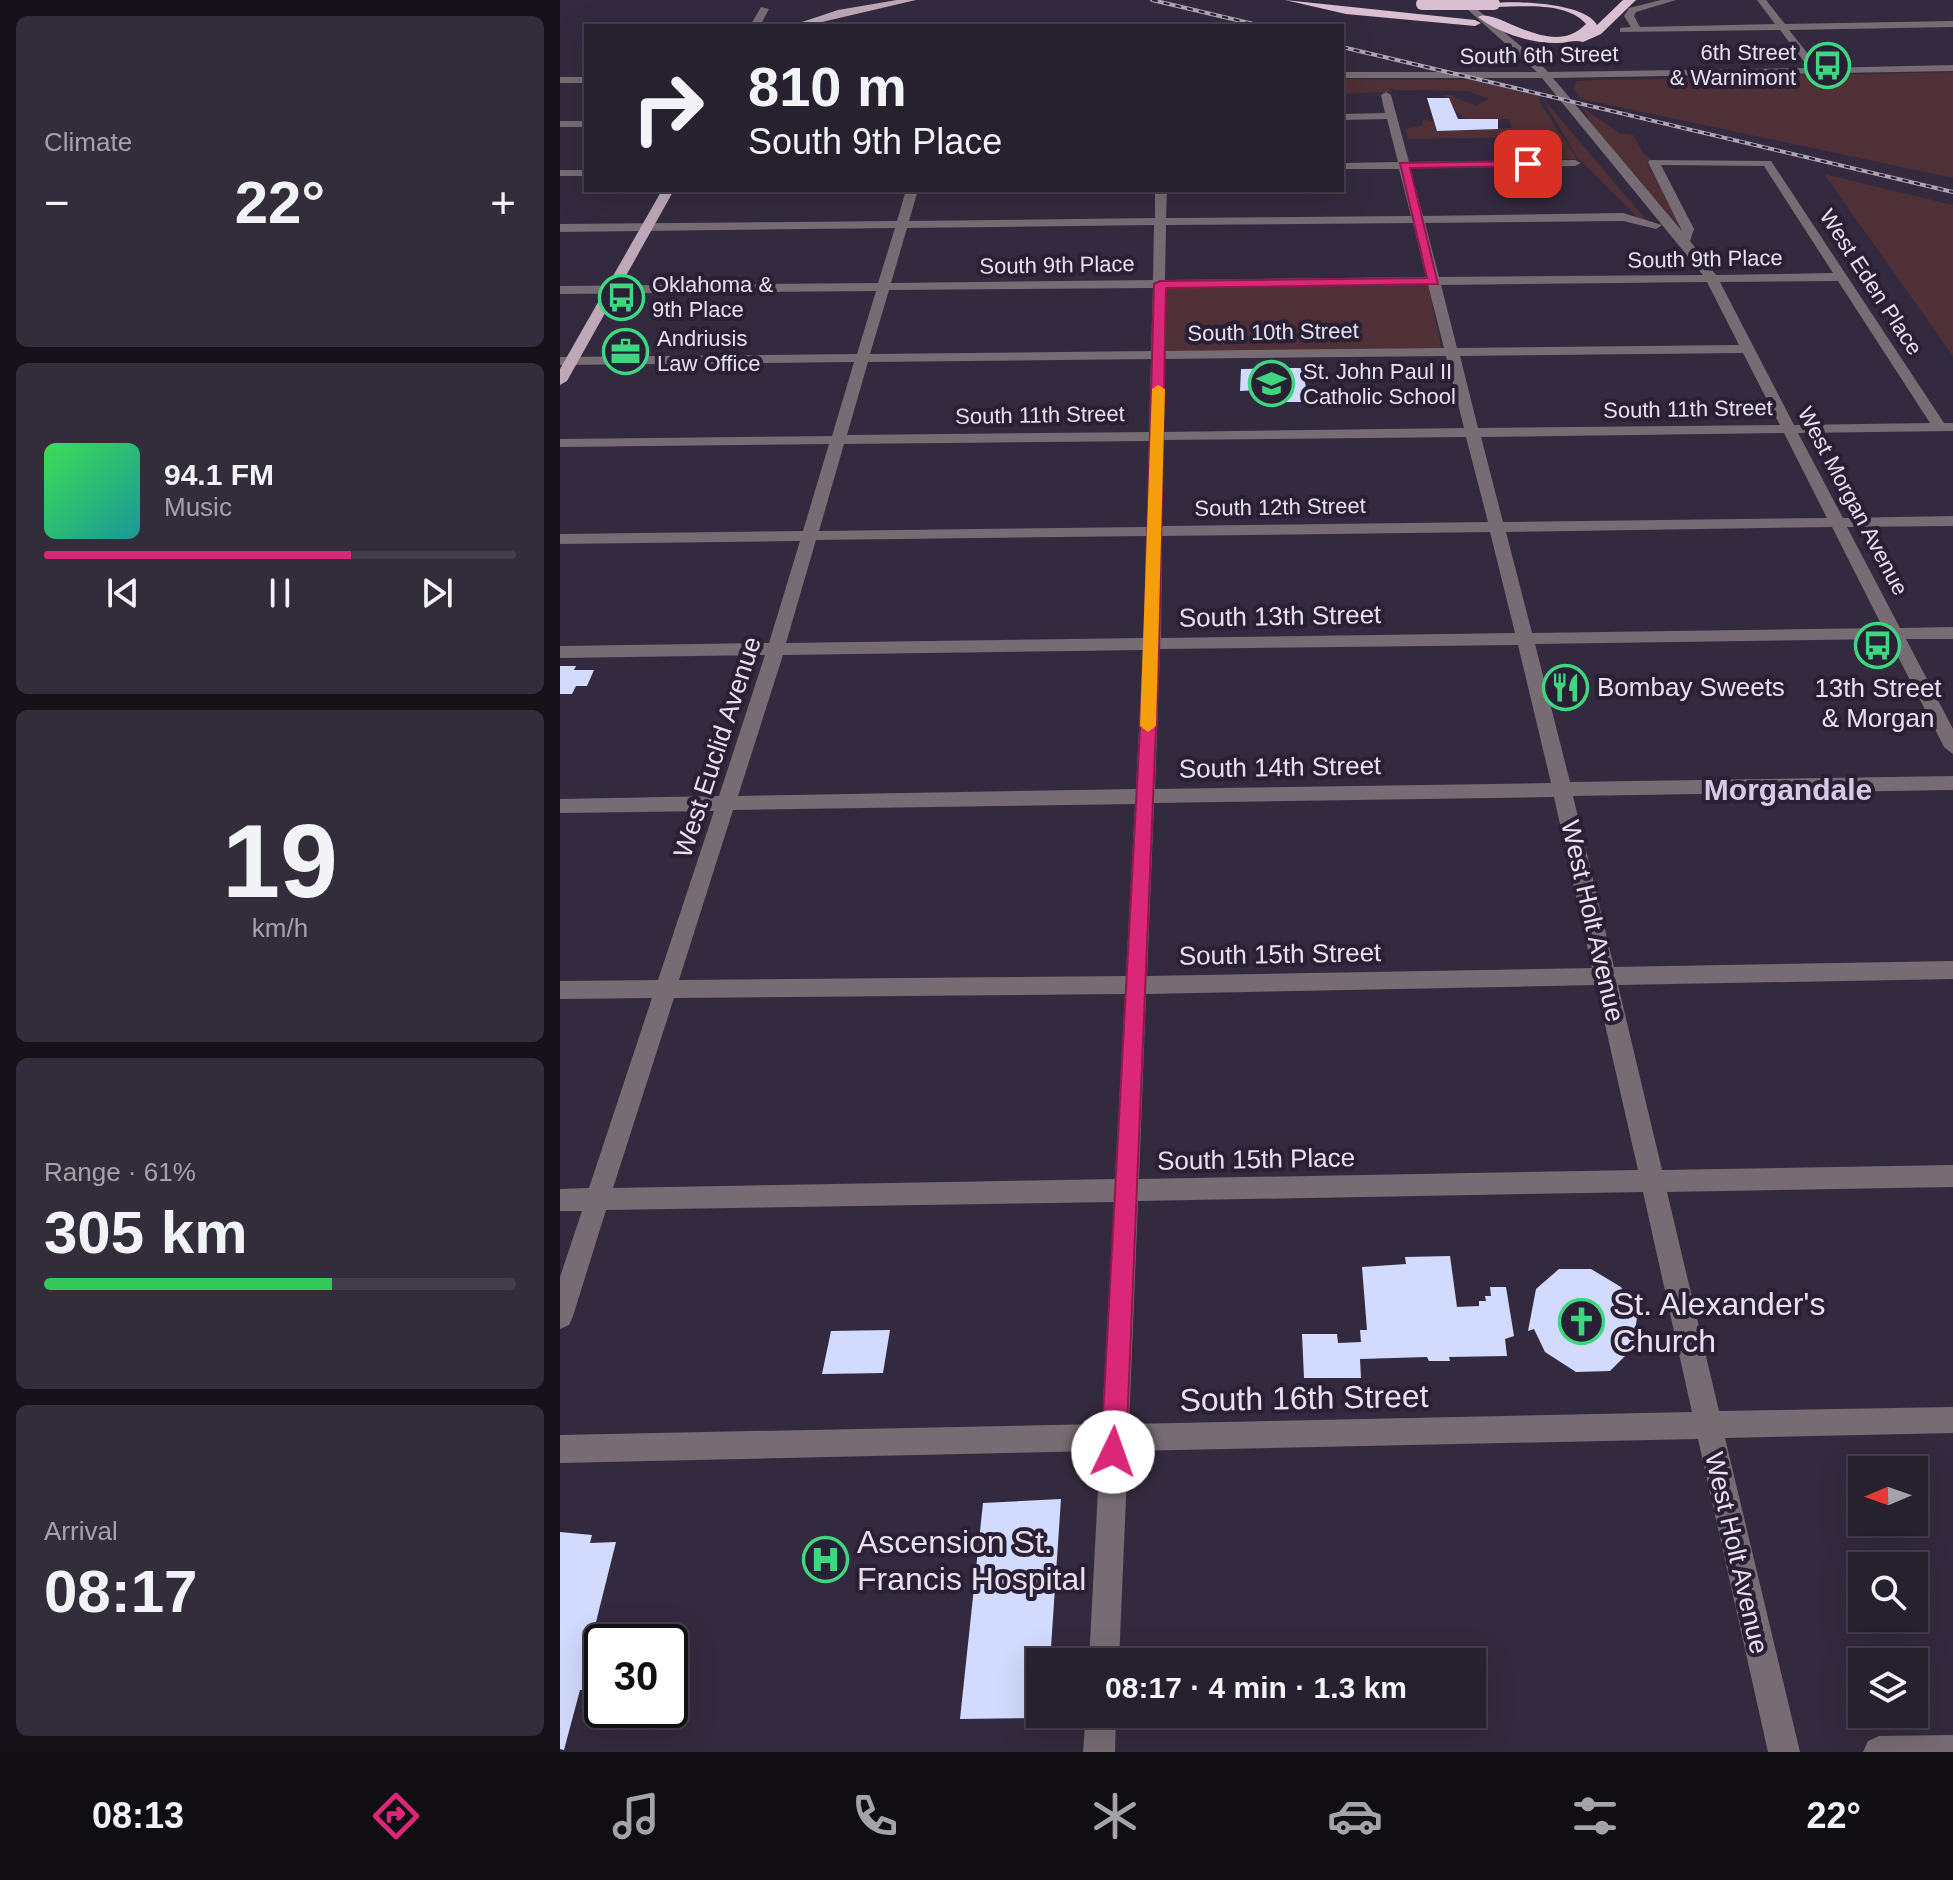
<!DOCTYPE html>
<meta charset="utf-8">
<style>
body{margin:0;font-family:Arial,sans-serif;background:#332d3b;color:#f1f3f6;height:100vh;display:flex;flex-direction:column;font-size:30px;white-space:nowrap}
*{box-sizing:border-box;margin:0}
p{font-size:26px;color:#a4a3aa}
.icon{flex:none;width:44px;height:44px;fill:none;stroke:currentColor;stroke-width:2;stroke-linecap:round;stroke-linejoin:round}
.map{position:relative;flex:1;overflow:hidden}
.side{display:flex;flex-direction:column;gap:16px;padding:16px;background:#15121a;width:560px}
.side>*{flex:none}
.hud{position:absolute;left:24px;top:24px;width:760px;height:168px;border-radius:0px;box-shadow:0 8px 32px #0002,0 0 0 2px #433e4b;background:#27202f;color:#f1f3f6;overflow:hidden}
.needle{width:52px;rotate:268deg}
.fabs{position:absolute;left:1288px;top:1456px;display:grid;gap:16px}
.fabs a{display:grid;place-items:center;width:80px;height:80px;border-radius:0px;background:#27202f;box-shadow:0 8px 32px #0002,0 0 0 2px #433e4b;font-size:40px}
.speed{position:absolute;left:24px;top:1624px;display:flex;gap:16px;font-size:40px;font-weight:700;text-align:center}
.speed>*{display:grid;place-content:center;width:104px;height:104px;border-radius:50%;background:#27202f;box-shadow:0 8px 32px #0002,0 0 0 2px #433e4b;line-height:1}
.speed .limit{border:4px solid #111;border-radius:12px;background:#fff;color:#111}
.pin{position:absolute;display:grid;place-items:center;width:68px;height:68px;color:#fff;margin:-34px;border-radius:16px;box-shadow:0 4px 12px #0006}
.me{position:absolute;width:88px;margin:-44px;rotate:3deg;stroke-linejoin:round;filter:drop-shadow(0 0 6px #0008)}
.turn{display:flex;align-items:center;gap:28px;height:168px;padding:0 32px;font-size:36px}
.turn .icon{width:104px;height:104px;stroke-width:2.5}
.turn b{display:block;font-size:56px;line-height:68px}
.big{font-size:60px;font-weight:800;line-height:1.1}
.side .tile{flex:1;display:flex;flex-direction:column;justify-content:center;gap:12px;min-width:0;padding:0 28px;border-radius:12px;background:#332d3b}
.side .dial{align-items:center;gap:0}
.dial b{font-size:104px;line-height:1}
.song{display:flex;align-items:center;gap:24px}
.cover{width:96px;height:96px;border-radius:12px;background:linear-gradient(135deg,hsl(130 70% 55%),hsl(180 70% 35%))}
.played{height:8px;border-radius:4px;background:linear-gradient(90deg,#db2777 65%,#433e4b 65%)}
.keys{display:flex;justify-content:space-around;direction:ltr}
.heat{display:flex;justify-content:space-between;align-items:center;font-size:44px;direction:ltr}
.charge{height:12px;border-radius:6px;background:linear-gradient(90deg,#34c759 61%,#433e4b 0)}
.trip{position:absolute;left:466px;top:1648px;width:460px;height:80px;border-radius:0px;background:#27202f;box-shadow:0 8px 32px #0002,0 0 0 2px #433e4b;font-weight:800;line-height:80px;text-align:center}
.menu{display:flex;height:128px;justify-content:space-around;align-items:center;background:#100d13;color:#a4a3aa}
.menu .icon{width:56px;height:56px}
.menu .on{color:#db2777}
.menu b{font-size:36px;color:#f1f3f6}
main{display:flex;flex:1;min-height:0}
.map>svg:first-child{display:block}
.green{fill:#4e3036}
.building{fill:#d2dafd}
.lines{fill:none;stroke-linecap:round;stroke-linejoin:round}
.minor{fill:#776c73;fill-rule:evenodd}
.major{fill:#bea7b7;fill-rule:evenodd}
.highway{fill:#dabfd2;fill-rule:evenodd}
.rail-casing{stroke:#ada5b5;stroke-width:4}
.rail{stroke:#2a2035;stroke-width:2;stroke-dasharray:6;stroke-linecap:butt}
.highway-bridge{stroke:#dabfd2;stroke-width:12}
.route{fill:#db2777;stroke:#8e194d;stroke-width:2}
.slow{fill:#f59e0b}
.labels{text-anchor:middle;dominant-baseline:central;stroke-width:8;stroke-linejoin:round;paint-order:stroke}
.far-poi-label{font-size:22px;fill:#e7e1ee;stroke:#2a2035;text-anchor:start}
.far-street-label{font-size:22px;fill:#e7e1ee;stroke:#2a2035}
.street-label{font-size:26px;fill:#e7e1ee;stroke:#2a2035}
.poi-label{font-size:26px;fill:#e7e1ee;stroke:#2a2035;text-anchor:start}
.quarter-label{font-size:30px;font-weight:bold;fill:#d6c9e5;stroke:#2a2035}
.near-poi-label{font-size:32px;fill:#e7e1ee;stroke:#2a2035;text-anchor:start}
.near-street-label{font-size:32px;fill:#e7e1ee;stroke:#2a2035}
</style>
<main>
<section class="side">
<div class="tile"><p>Climate</p>
<div class="heat"><a>−</a><b class="big">22°</b><a>+</a></div>
</div>
<div class="tile">
<div class="song"><i class="cover"></i><div><b>94.1 FM</b><p>Music</p></div></div>
<div class="played"></div>
<div class="keys"><svg class="icon" aria-label="previous" viewBox="0 0 24 24"><path d="M18 5L8 12l10 7zM5 5v14"/></svg><svg class="icon" aria-label="pause" viewBox="0 0 24 24"><path d="M8 5v14M16 5v14"/></svg><svg class="icon" aria-label="next" viewBox="0 0 24 24"><path d="M6 5l10 7-10 7zM19 5v14"/></svg></div>
</div>
<div class="tile dial"><b>19</b><p>km/h</p></div>
<div class="tile"><p>Range · 61%</p><b class="big">305 km</b><div class="charge"></div></div>
<div class="tile"><p>Arrival</p><b class="big">08:17</b></div>
</section>
<div class="map">
<svg width="1393" height="1752" viewBox="0 0 1393 1752">
<rect width="100%" height="100%" fill="#342a3f"/>
<path class="green" d="M1393,72V178L1022,99L1013,89L1017,81L1036,80Z
M782,79L913,80L979,96L980,103L1017,159H999L988,137L848,139L845,129L861,126L863,119L874,122L876,127L952,128L948,119C920,120 899,127 889,98L882,95H894L895,98L916,105L929,99L907,91L834,90L830,87L832,92L782,94Z
M981,96L1087,221L1079,219L1016,156Z
M1022,107L1059,133L1073,135L1084,154L1092,160L1087,162L1123,230L1034,128Z
M1264,174L1393,205V356Z
M868,285L882,349L604,352L606,288Z"/>
<path class="building" d="M867,98H889L898,119H938V129L877,131Z
M731,368H742L749,402H698L697,390L680,391L681,369Z
M0,666H16L14,670H34L27,686H16L12,694H0Z
M890,1256L897,1307L919,1306V1301H926L925,1296H931L930,1287H946L954,1336L945,1339L947,1356L889,1357L890,1361H869L867,1357L800,1359L801,1378H744L742,1334H777L778,1343L801,1342L800,1330H807L802,1267L846,1264L845,1257Z
M999,1269H1031L1061,1287L1077,1318L1072,1349L1050,1371L1016,1372L985,1352L974,1329L968,1331L976,1289Z
M330,1330L323,1373L262,1374L271,1331Z
M501,1499L490,1662H480V1718L400,1719L423,1503Z
M0,1532L32,1535L30,1543L56,1542L27,1658H42V1689L20,1690L4,1750L0,1749Z"/>
<g class="lines">
<path class="minor" d="M897,0H906L976,59L988,72L1249,68L1220,30L1060,32V28L1071,27L1064,16L1069,8L1101,0H1116L1076,12L1074,16L1080,27L1215,24L1197,0H1206L1225,24L1393,21V27L1229,30L1259,68L1393,65V71L993,78L1122,231L1088,162L1090,160L1211,161L1384,423H1393V431L1238,433L1283,518L1393,516V526L1287,527L1340,628L1393,627V639H1346L1393,729V754L1384,747L1329,639L975,644L1010,782L1393,776V790L1013,796L1054,967L1393,961V979L1058,985L1102,1170L1393,1165V1187L1107,1192L1159,1411L1393,1407V1433L1165,1438L1240,1752H1208L1138,1439L568,1451L559,1662H529L540,1451L0,1463V1435L542,1424L554,1202L46,1210L13,1316L9,1325L0,1329V1277L22,1211H0V1189L29,1188L92,998L0,999V981L98,980L154,811L0,813V799L159,796L205,655L0,658V646L209,643L240,541L0,544V534L243,531L269,444L0,447V439L272,436L294,362L0,365V357L297,354L316,291L0,294V286L318,283L335,228L0,232V224L337,221L346,190H358L349,221L595,218V190H607L606,218L851,216L839,169H782V163L838,162L827,119L782,120V114L825,113L821,95L826,92L831,95L849,162L1015,160L1021,163L1015,166L850,168L863,216L1063,213L1102,225L1096,229L1063,221L865,223L879,277L1143,275L982,78H782V72H977ZM1101,165L1204,166L1273,273L1156,275L1130,241L1134,229ZM853,223L866,277L605,280L606,225ZM594,225L593,280L331,283L347,228ZM1278,281L1370,423L1234,425L1160,282ZM1147,282L1179,345L897,348L881,285ZM868,285L884,348L605,351V288ZM593,288L591,351L310,354L329,290ZM1183,353L1220,425L918,428L900,356ZM886,356L904,428L603,432L604,359ZM591,359L589,432L287,435L308,362ZM1224,433L1267,518L943,522L921,437ZM906,437L928,522L602,526L603,440ZM589,441L587,527L259,531L284,444ZM1272,527L1323,628L972,633L946,532ZM930,532L955,633L601,638L602,536ZM586,536L584,638L226,643L256,540ZM958,645L991,783L595,789L600,649ZM583,650L576,789L178,796L223,655ZM994,797L1032,968L587,976L594,803ZM575,804L566,976L119,980L173,810ZM1036,985L1078,1170L579,1179L586,994ZM565,994L555,1179L53,1188L114,998ZM1083,1192L1132,1412L569,1424L578,1201Z
M201,7L209,9L200,26H190Z
M0,77H26V83H0Z
M0,121H26V127H0Z
M0,170H26V176H0Z
M526,1714H556L555,1752H523Z
M1393,1735V1752H1303L1308,1741L1319,1736Z"/>
<path class="major" d="M337,0H356L245,26H230L278,10Z
M102,190H114L7,381L0,385V369Z"/>
<path class="highway" d="M725,0L915,20L921,23L915,26L786,14Z
M1063,0H1076L1041,34L1023,42C1015,39 1007,43 998,43C973,44 938,33 918,17C936,6 991,61 1026,24C1006,1 962,7 934,7L929,4C950,0 1025,2 1037,25Z"/>
<defs>
<path id="rail" d="M592,0L702,26
M782,47L1393,192"/>
</defs>
<use href="#rail" class="rail-casing"/>
<use href="#rail" class="rail"/>
<path class="highway-bridge" d="M862,4H934"/>
</g>
<path class="route" d="M968,161L973,164L971,166L850,168L878,284L606,288L599,655L566,1452L562,1461L553,1464L544,1461L541,1452L584,655L594,284L600,281L867,278L840,163Z"/>
<path class="slow" d="M598,385L605,389L596,726L588,732L580,726L592,389Z"/>
<defs>
<symbol id="bus-ring" viewBox="-11 -11 22 22"><circle r="9.5" fill="#2a2035" stroke="#3cd77e" stroke-width="1.5"/><path d="M-5-6H5V4H4V6H2V4H-2V6H-4V4H-5ZM-3.5-4V0h7V-4ZM-3.5 1.2v1.5H-2V1.2ZM2 1.2v1.5H3.5V1.2Z" fill="#3cd77e"/></symbol>
<symbol id="office-ring" viewBox="-11 -11 22 22"><circle r="9.5" fill="#2a2035" stroke="#3cd77e" stroke-width="1.5"/><path d="M-6-3h4V-5.5h4V-3h4V5H-6ZM-1-4.5V-3h2v-1.5ZM-6 0V1H6V0Z" fill="#3cd77e"/></symbol>
<symbol id="school-ring" viewBox="-11 -11 22 22"><circle r="9.5" fill="#2a2035" stroke="#3cd77e" stroke-width="1.5"/><path d="M0-5L7-2L0 1L-7-2ZM-4 1L0 2.5L4 1V4Q0 6-4 4Z" fill="#3cd77e"/></symbol>
<symbol id="restaurant-ring" viewBox="-11 -11 22 22"><circle r="9.5" fill="#2a2035" stroke="#3cd77e" stroke-width="1.5"/><path d="M-5-6h1v4h1v-4h1v4h1v-4h1v5L-1.5 .5V6h-2V.5L-5-1ZM5-6V6H3V1.5H1.5Q1.5-4 5-6Z" fill="#3cd77e"/></symbol>
<symbol id="church-ring" viewBox="-11 -11 22 22"><circle r="9.5" fill="#2a2035" stroke="#3cd77e" stroke-width="1.5"/><path d="M-1.2-6h2.4v3.5h3.3v2.4h-3.3V6h-2.4V-.1h-3.3v-2.4h3.3Z" fill="#3cd77e"/></symbol>
<symbol id="hospital-ring" viewBox="-11 -11 22 22"><circle r="9.5" fill="#2a2035" stroke="#3cd77e" stroke-width="1.5"/><path d="M-5-5h3v3.5h4V-5h3V5h-3V1.5h-4V5h-3Z" fill="#3cd77e"/></symbol>
</defs>
<g fill-rule="evenodd">
<use href="#bus-ring" x="1242" y="40" width="51" height="51"/>
<use href="#bus-ring" x="36" y="272" width="51" height="51"/>
<use href="#office-ring" x="40" y="326" width="51" height="51"/>
<use href="#school-ring" x="686" y="358" width="51" height="51"/>
<use href="#bus-ring" x="1292" y="620" width="51" height="51"/>
<use href="#restaurant-ring" x="980" y="662" width="51" height="51"/>
<use href="#church-ring" x="996" y="1296" width="51" height="51"/>
<use href="#hospital-ring" x="240" y="1534" width="51" height="51"/>
</g>
<g class="labels">
<g class="far-poi-label">
<text x="1236" y="52" text-anchor="end">6th Street<tspan x="1236" dy="25">&amp; Warnimont</tspan></text>
<text x="92" y="284">Oklahoma &amp;<tspan x="92" dy="25">9th Place</tspan></text>
<text x="97" y="338">Andriusis<tspan x="97" dy="25">Law Office</tspan></text>
<text x="743" y="371">St. John Paul II<tspan x="743" dy="25">Catholic School</tspan></text>
</g>
<g class="far-street-label">
<text transform="translate(979 55) rotate(-1)">South 6th Street</text>
<text transform="translate(1145 259) rotate(-1)">South 9th Place</text>
<text transform="translate(497 265) rotate(-1)">South 9th Place</text>
<text transform="translate(1311 282) rotate(57)">West Eden Place</text>
<text transform="translate(713 332) rotate(-1)">South 10th Street</text>
<text transform="translate(1128 409) rotate(-1)">South 11th Street</text>
<text transform="translate(480 415) rotate(-1)">South 11th Street</text>
<text transform="translate(1293 501) rotate(62)">West Morgan Avenue</text>
<text transform="translate(720 507) rotate(-1)">South 12th Street</text>
</g>
<g class="street-label">
<text transform="translate(720 616) rotate(-1)">South 13th Street</text>
<text transform="translate(157 747) rotate(-72)">West Euclid Avenue</text>
<text transform="translate(720 767) rotate(-1)">South 14th Street</text>
<text transform="translate(1033 921) rotate(77)">West Holt Avenue</text>
<text transform="translate(720 954) rotate(-1)">South 15th Street</text>
<text transform="translate(696 1159) rotate(-1)">South 15th Place</text>
<text transform="translate(1177 1553) rotate(77)">West Holt Avenue</text>
</g>
<g class="poi-label">
<text x="1037" y="687">Bombay Sweets</text>
<text x="1318" y="688" text-anchor="middle">13th Street<tspan x="1318" dy="30">&amp; Morgan</tspan></text>
</g>
<g class="quarter-label">
<text x="1228" y="789">Morgandale</text>
</g>
<g class="near-poi-label">
<text x="1053" y="1304">St. Alexander's<tspan x="1053" dy="37">Church</tspan></text>
<text x="297" y="1542">Ascension St.<tspan x="297" dy="37">Francis Hospital</tspan></text>
</g>
<g class="near-street-label">
<text transform="translate(744 1398) rotate(-1)">South 16th Street</text>
</g>
</g>
</svg>
<div class="fabs">
<a><svg class="needle" viewBox="-14 -14 28 28"><path d="M0-13l5 13h-10z" fill="#e53935"/><path d="M0 13l5-13h-10z" fill="#a4a3aa"/></svg></a>
<a><svg class="icon" aria-label="search" viewBox="0 0 24 24"><circle cx="10" cy="10" r="6"/><path d="M15 15l6 6"/></svg></a>
<a><svg class="icon" aria-label="layers" viewBox="0 0 24 24"><path d="M12 4l9 5-9 5-9-5zM3 14l9 5 9-5"/></svg></a>
</div>
<div class="speed"><div class="limit">30</div></div>
<div class="pin" style="left:968px;top:164px;background:#d93025"><svg class="icon" aria-label="arrive" viewBox="0 0 24 24"><path d="M6 21V4h12l-3 4 3 4H6"/></svg></div>
<svg class="me" style="left:553px;top:1452px" viewBox="-20 -20 40 40"><circle r="19" fill="#fff"/><path d="M0-13L10 11 0 6-10 11z" fill="#db2777"/></svg>
<div class="trip">08:17 · 4 min · 1.3 km</div>
<div class="hud">
<div class="turn"><svg class="icon" aria-label="right" viewBox="0 0 24 24"><path d="M7 20v-9h11M14 6l5 5-5 5"/></svg><div><b>810 m</b>South 9th Place</div></div>
</div>
</div>
</main>
<nav class="menu">
<b>08:13</b>
<svg class="icon on" aria-label="directions" viewBox="0 0 24 24"><path d="M12 3l9 9-9 9-9-9zM9 14v-3h6M13 9l2 2-2 2"/></svg>
<svg class="icon" aria-label="music" viewBox="0 0 24 24"><path d="M9 18V5l10-2v13"/><circle cx="6" cy="18" r="3"/><circle cx="16" cy="16" r="3"/></svg>
<svg class="icon" aria-label="phone" viewBox="0 0 24 24"><path d="M5 4h4l2 5-3 2q2 4 5 5l2-3 5 2v4C11 20 4 13 5 4z"/></svg>
<svg class="icon" aria-label="climate" viewBox="0 0 24 24"><path d="M12 3v18M4 7l16 10M4 17L20 7"/></svg>
<svg class="icon" aria-label="car" viewBox="0 0 24 24"><path d="M5 17H2v-5l4-1 3-4h7l3 4 3 1v5h-3M9 17h6M6 11h13"/><circle cx="7" cy="17" r="2"/><circle cx="17" cy="17" r="2"/></svg>
<svg class="icon" aria-label="filters" viewBox="0 0 24 24"><path d="M4 7h16M4 17h16"/><circle cx="9" cy="7" r="2"/><circle cx="15" cy="17" r="2"/></svg>
<b>22°</b>
</nav>
